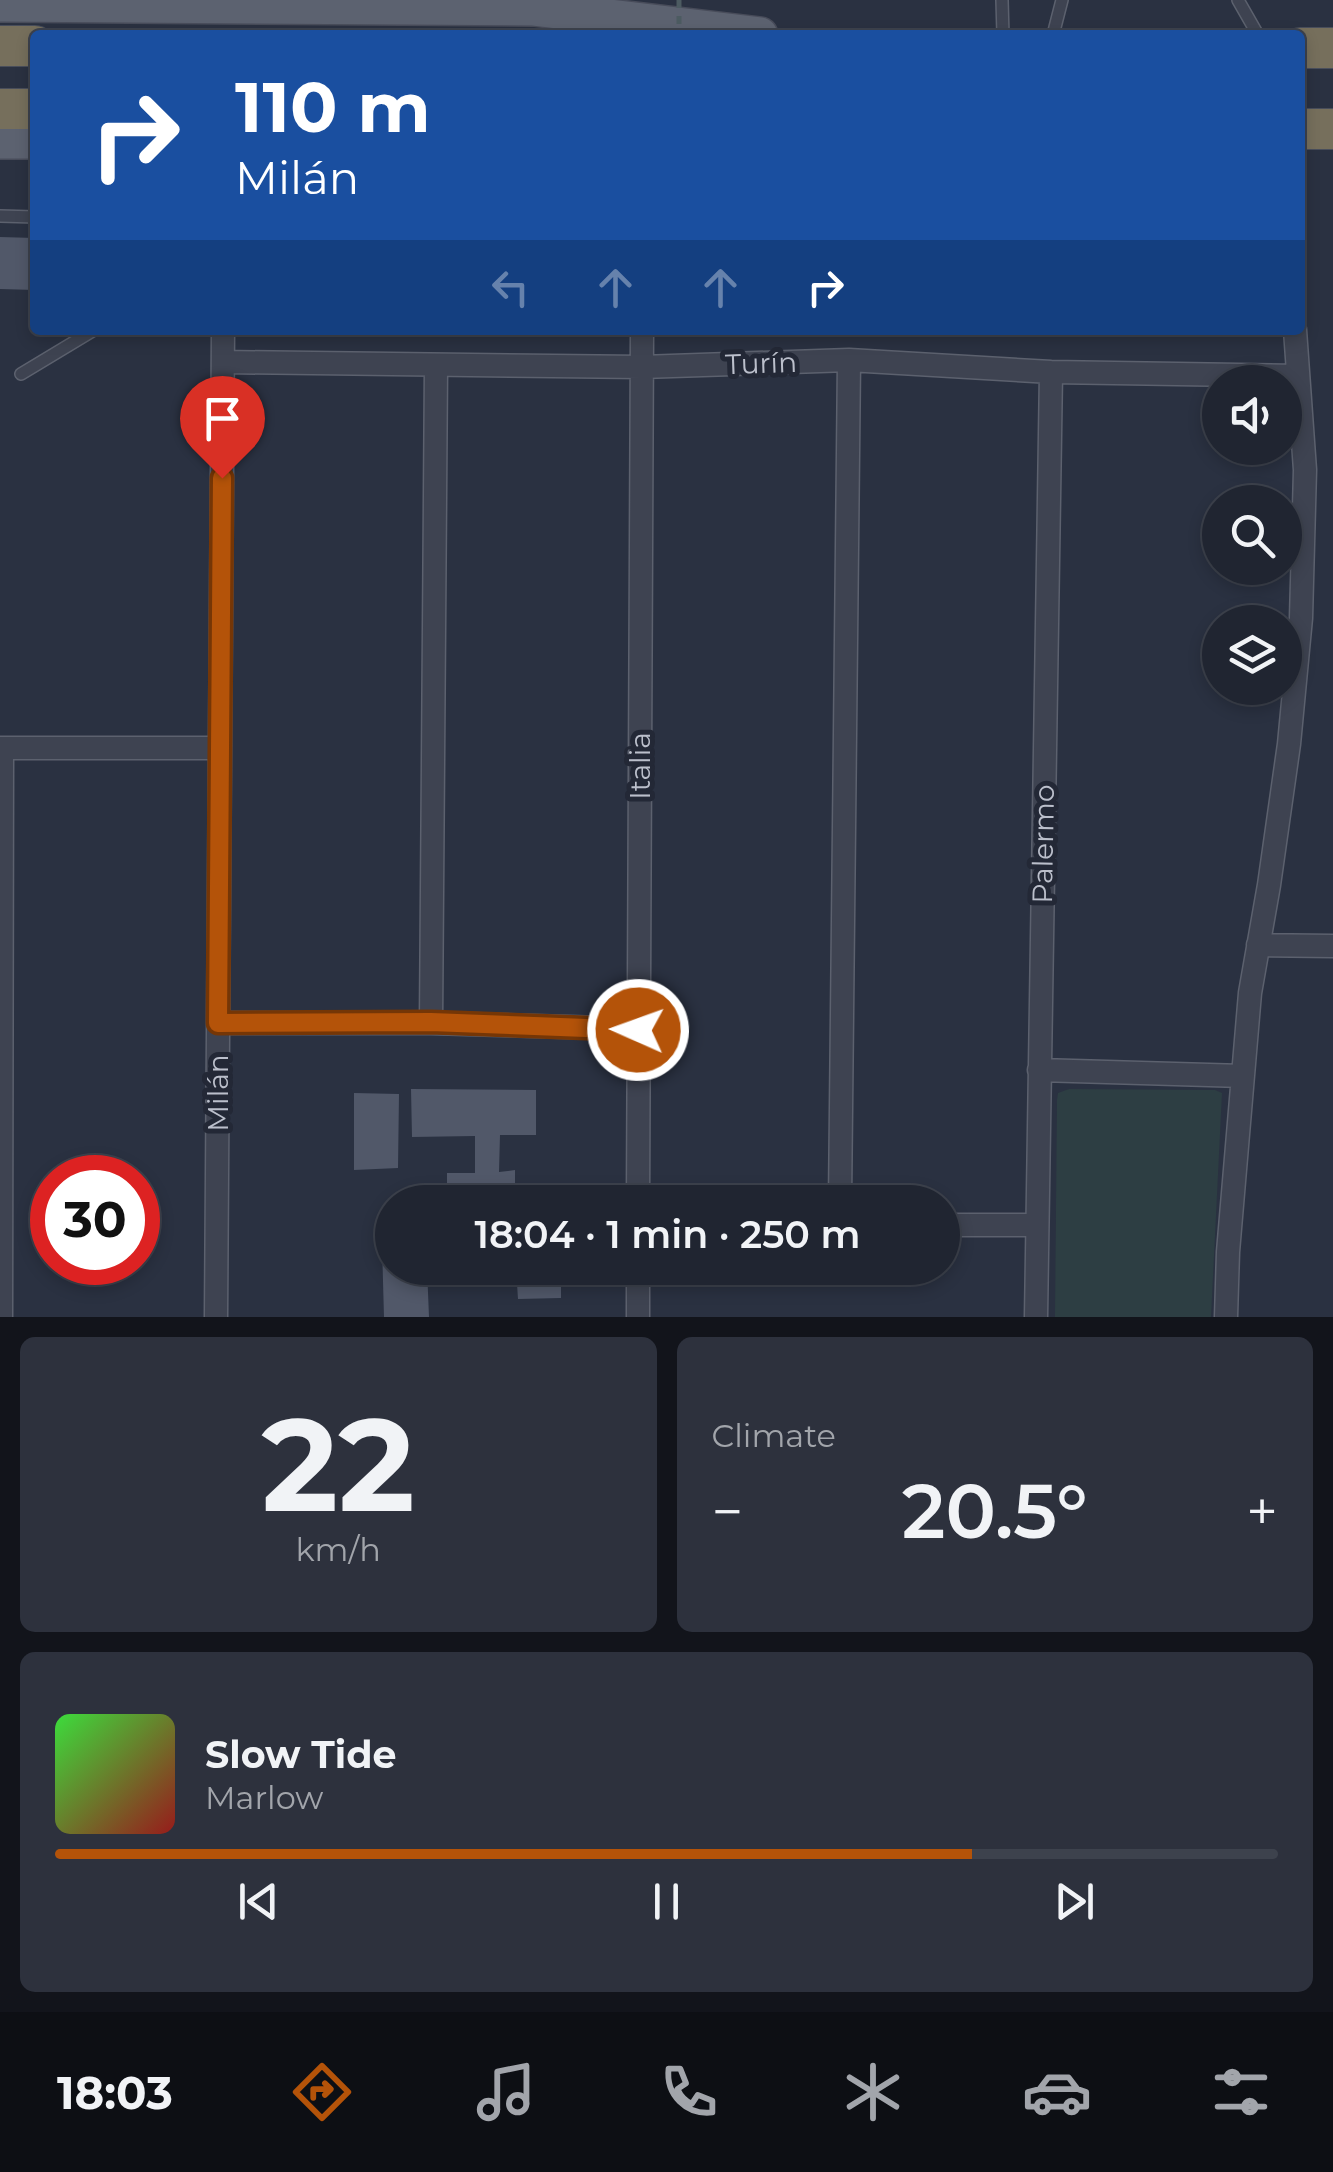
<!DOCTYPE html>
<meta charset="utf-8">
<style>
body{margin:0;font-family:Montserrat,sans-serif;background:#2d313d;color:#f1f3f6;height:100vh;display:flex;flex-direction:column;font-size:38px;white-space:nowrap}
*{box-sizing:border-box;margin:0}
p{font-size:32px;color:#a2a5ab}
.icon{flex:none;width:55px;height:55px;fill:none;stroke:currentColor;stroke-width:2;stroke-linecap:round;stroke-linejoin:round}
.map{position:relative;height:1317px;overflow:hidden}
.side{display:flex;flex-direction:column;gap:20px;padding:20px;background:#12141b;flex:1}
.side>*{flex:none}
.banner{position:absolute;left:30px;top:30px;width:1275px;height:305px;border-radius:10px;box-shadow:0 5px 15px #0003,0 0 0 2px #3d424d;background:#1a4fa0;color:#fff;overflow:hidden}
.buttons{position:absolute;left:1202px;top:365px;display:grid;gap:20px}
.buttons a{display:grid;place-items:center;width:100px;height:100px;border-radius:50%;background:#202531;box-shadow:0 5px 15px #0003,0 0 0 2px #3d424d;font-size:50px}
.speed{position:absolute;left:30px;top:1155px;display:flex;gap:20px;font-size:50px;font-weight:700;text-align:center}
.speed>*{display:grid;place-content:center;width:130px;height:130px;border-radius:50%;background:#202531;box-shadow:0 5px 15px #0003,0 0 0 2px #3d424d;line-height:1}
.speed .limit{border:15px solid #d22;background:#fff;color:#111}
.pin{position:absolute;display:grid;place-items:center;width:85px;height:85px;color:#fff;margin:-102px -42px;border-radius:50% 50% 50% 0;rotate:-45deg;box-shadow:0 0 10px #0007}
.pin .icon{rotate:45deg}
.me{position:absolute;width:110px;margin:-55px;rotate:272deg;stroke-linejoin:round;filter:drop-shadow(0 0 8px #0008)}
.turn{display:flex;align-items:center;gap:35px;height:210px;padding:0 40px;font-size:45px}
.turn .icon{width:130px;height:130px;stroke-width:2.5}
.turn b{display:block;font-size:70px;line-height:85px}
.lanes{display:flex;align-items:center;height:95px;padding:0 40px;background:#0003;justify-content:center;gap:50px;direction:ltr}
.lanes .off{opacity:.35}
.big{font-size:75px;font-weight:600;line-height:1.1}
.side .widget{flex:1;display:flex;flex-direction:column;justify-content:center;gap:15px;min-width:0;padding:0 35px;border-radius:15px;background:#2d313d}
.side .dial{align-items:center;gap:0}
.dial b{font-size:130px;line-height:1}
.song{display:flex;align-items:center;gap:30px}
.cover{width:120px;height:120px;border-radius:15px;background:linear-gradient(135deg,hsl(120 70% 55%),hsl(0 70% 35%))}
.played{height:10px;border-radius:5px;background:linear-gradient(90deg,#b45309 75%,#3d424d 75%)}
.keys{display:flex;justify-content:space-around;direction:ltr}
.heat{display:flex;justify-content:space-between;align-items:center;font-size:55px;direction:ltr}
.side .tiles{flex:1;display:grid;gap:20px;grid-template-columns:1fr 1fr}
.widget:last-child{grid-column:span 2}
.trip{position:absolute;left:375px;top:1185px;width:585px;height:100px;border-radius:50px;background:#202531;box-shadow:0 5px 15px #0003,0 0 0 2px #3d424d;font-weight:600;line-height:100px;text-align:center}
.tabs{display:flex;height:160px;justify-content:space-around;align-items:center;background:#0d0f14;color:#a2a5ab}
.tabs .icon{width:70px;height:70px}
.tabs .current{color:#b45309}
.tabs b{font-size:45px;color:#f1f3f6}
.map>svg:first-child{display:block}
.green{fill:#2d3e43}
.building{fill:#515869}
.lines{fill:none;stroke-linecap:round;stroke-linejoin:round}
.lane-casing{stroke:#5c616e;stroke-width:14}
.street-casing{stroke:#5c616e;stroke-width:25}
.primary-casing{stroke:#484c5a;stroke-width:38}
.highway-casing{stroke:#494e5b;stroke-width:42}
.lane{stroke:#3e4351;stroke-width:11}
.street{stroke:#3e4351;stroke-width:22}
.primary{stroke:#5c6270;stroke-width:35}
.highway{stroke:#766f5c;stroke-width:40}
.path-bridge{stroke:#4c5b61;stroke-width:5;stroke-dasharray:8 8;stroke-linecap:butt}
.route-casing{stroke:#753606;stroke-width:25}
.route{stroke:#b45309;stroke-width:18}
.labels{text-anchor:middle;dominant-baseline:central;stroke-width:10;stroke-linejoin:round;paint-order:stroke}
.street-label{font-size:28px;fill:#bbbfcb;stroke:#232836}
</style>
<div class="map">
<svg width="1333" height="1317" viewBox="0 0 1333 1317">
<rect width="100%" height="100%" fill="#2a3141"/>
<path class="green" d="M1069,1089L1215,1090L1222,1093L1211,1317H1055L1057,1100L1058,1093Z"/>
<path class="building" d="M0,237L35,238V290L0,289Z
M411,1089L536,1090V1135H500L499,1172L515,1170V1202H447V1173H475V1136L412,1137Z
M354,1093L399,1094L398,1168L354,1170Z
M392,1208V1268H427L429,1317H384L381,1209Z
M516,1268H561V1298L518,1299Z"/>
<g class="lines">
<defs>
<path id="lane" d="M1002,0L1003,35
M1238,0L1258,35
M1053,35L1062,0
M0,216L35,217
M21,374L94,330"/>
<path id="street" d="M223,362L642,367L849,360L1051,372L1298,376
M0,748H219
M1258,945L1333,946
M218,1023H431L639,1029
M431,1023L436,366
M1039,1070L1243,1076
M638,1202L642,330
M840,1202L849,360
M942,1225H1036
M638,1268V1317
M1,1317L2,748
M216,1317L223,330
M1036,1317L1051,372
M1226,1317L1228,1252L1250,993L1269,885L1289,744L1301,618L1305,470L1295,330"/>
<path id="primary" d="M0,4L534,8L760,35
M0,141H35"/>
<path id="highway" d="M0,46H35
M1300,48H1333
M0,109H35
M1300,129H1333"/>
</defs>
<use href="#lane" class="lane-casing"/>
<use href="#street" class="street-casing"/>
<use href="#primary" class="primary-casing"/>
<use href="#highway" class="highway-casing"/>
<use href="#lane" class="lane"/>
<use href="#street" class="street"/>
<use href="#primary" class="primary"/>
<use href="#highway" class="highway"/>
<path class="path-bridge" d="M679,0V35"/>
</g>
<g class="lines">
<defs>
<path id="route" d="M222,478L218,1023L431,1022L638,1030"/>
</defs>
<use href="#route" class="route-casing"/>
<use href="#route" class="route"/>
</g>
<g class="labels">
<g class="street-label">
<text transform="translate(761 363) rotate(-2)">Turín</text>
<text transform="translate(640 766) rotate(-90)">Italia</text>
<text transform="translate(1043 844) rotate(-89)">Palermo</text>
<text transform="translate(218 1093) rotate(-90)">Milán</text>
</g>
</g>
</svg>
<div class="buttons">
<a><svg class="icon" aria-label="sound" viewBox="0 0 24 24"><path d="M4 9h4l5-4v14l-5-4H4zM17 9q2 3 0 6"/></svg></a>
<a><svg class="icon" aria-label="search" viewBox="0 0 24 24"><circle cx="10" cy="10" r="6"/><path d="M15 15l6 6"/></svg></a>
<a><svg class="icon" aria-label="layers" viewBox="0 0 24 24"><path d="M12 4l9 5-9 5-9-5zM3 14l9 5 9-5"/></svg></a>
</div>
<div class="speed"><div class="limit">30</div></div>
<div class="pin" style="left:222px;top:478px;background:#d93025"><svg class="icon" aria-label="arrive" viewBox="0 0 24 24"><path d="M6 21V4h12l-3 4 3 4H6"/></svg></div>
<svg class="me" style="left:638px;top:1030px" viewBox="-20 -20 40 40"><circle r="17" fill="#b45309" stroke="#fff" stroke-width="3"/><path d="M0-11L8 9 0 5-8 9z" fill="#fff"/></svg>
<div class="trip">18:04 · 1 min · 250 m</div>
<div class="banner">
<div class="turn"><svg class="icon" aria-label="right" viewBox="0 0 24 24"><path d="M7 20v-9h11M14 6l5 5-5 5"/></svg><div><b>110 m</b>Milán</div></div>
<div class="lanes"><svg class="icon off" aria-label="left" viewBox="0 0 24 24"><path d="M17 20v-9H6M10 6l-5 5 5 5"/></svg><svg class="icon off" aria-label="ahead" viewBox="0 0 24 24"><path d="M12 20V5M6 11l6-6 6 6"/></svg><svg class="icon off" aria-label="ahead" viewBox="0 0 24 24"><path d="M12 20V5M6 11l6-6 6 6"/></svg><svg class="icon" aria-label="right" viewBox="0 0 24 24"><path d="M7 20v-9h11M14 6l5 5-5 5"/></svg></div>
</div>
</div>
<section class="side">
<div class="tiles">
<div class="widget dial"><b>22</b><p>km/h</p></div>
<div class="widget"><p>Climate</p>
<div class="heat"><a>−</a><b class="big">20.5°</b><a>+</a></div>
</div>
<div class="widget">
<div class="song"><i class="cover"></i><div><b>Slow Tide</b><p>Marlow</p></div></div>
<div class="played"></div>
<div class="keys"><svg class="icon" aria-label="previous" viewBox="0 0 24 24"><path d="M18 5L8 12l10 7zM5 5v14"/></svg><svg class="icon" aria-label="pause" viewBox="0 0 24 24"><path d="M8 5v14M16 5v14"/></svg><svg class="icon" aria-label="next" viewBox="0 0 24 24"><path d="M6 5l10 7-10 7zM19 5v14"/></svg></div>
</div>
</div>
</section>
<nav class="tabs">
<b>18:03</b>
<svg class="icon current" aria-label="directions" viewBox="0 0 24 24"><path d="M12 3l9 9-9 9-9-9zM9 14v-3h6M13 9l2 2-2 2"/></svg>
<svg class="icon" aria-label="music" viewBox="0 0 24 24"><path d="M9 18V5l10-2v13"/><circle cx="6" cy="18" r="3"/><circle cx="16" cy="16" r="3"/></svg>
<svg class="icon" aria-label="phone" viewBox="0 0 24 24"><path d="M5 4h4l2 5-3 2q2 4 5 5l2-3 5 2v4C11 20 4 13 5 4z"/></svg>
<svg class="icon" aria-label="climate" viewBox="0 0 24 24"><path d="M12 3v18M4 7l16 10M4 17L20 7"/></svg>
<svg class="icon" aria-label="car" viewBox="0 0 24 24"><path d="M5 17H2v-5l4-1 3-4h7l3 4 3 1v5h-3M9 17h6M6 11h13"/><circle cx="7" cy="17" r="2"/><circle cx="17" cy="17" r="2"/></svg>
<svg class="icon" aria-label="filters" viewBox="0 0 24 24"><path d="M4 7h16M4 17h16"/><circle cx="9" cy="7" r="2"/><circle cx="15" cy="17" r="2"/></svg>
</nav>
